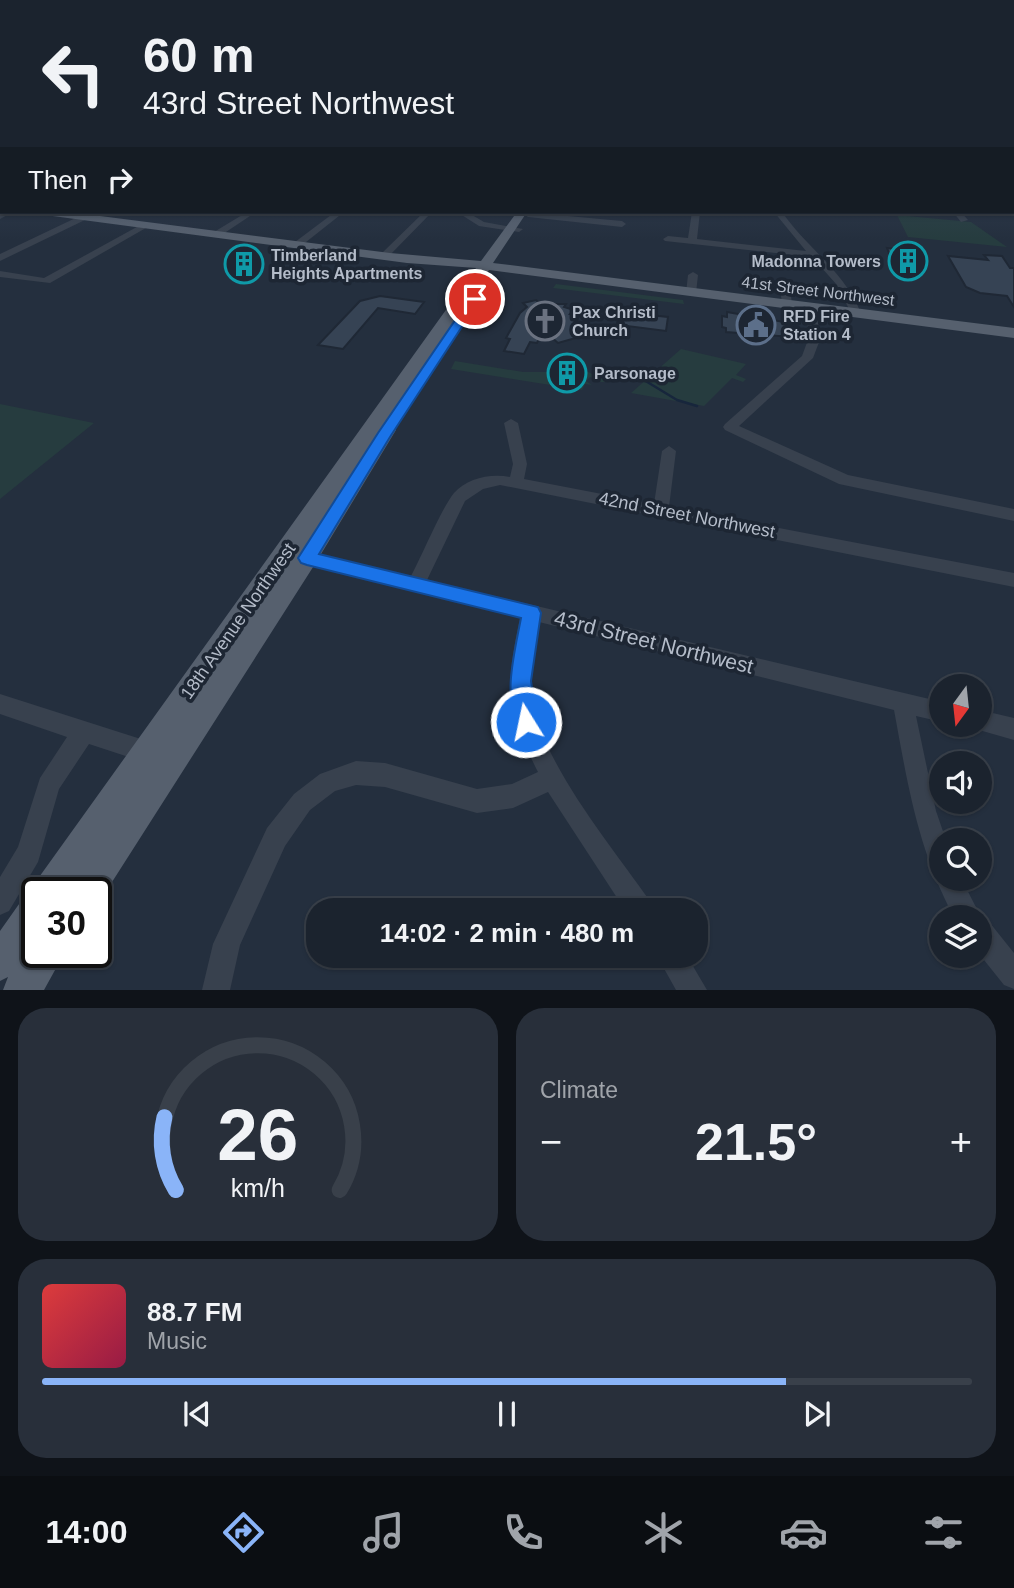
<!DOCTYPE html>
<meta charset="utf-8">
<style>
body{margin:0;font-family:Helvetica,sans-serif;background:#282f3a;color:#f1f3f6;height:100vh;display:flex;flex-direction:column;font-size:26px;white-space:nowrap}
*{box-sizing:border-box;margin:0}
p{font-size:23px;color:#a0a4aa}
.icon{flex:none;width:38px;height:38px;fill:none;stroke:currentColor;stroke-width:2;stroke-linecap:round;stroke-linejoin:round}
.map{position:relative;height:990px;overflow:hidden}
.details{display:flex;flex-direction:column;gap:18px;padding:18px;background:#0f1319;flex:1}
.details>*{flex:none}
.banner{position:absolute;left:0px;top:0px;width:1015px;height:214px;box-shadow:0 2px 5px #0004,0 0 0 2px #39404a;background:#1b232e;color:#f1f3f6;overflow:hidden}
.needle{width:46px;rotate:195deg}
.buttons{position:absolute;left:929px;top:674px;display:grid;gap:14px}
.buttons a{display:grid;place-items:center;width:63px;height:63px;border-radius:50%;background:#1b232e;box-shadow:0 2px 5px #0004,0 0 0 2px #39404a;font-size:35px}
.speed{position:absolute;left:21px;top:877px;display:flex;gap:14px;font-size:35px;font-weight:700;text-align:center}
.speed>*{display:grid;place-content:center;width:91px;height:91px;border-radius:50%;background:#1b232e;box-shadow:0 2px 5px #0004,0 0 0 2px #39404a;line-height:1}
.speed .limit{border:4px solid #111;border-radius:10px;background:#fff;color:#111}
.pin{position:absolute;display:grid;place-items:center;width:60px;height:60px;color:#fff;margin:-30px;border:4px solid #fff;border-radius:50%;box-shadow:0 2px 7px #0007}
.me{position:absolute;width:77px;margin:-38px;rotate:350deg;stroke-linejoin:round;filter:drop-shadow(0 0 5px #0008)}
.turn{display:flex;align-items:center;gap:24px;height:147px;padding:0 28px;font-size:32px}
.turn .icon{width:91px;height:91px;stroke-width:2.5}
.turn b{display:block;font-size:49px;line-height:60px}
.then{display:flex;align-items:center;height:66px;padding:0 28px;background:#0003;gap:14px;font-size:26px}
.big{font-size:52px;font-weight:700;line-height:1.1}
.details .widget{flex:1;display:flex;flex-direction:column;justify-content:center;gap:10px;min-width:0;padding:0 24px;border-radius:28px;background:#282f3a}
.details .dial{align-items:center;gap:0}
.dial svg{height:182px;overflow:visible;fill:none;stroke:#39404a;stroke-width:7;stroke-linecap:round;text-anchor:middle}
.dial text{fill:#f1f3f6;stroke:none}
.song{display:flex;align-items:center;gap:21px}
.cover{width:84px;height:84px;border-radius:10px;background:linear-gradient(135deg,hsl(0 70% 55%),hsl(340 70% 35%))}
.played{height:7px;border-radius:4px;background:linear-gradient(90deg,#8ab4f8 80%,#39404a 80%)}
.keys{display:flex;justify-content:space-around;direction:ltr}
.heat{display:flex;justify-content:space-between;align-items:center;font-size:38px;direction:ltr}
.details .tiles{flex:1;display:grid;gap:18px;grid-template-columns:1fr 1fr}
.widget:last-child{grid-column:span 2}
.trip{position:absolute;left:306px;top:898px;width:402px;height:70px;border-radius:28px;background:#1b232e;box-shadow:0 2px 5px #0004,0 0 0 2px #39404a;font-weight:700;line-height:70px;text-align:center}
.menu{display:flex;height:112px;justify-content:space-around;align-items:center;background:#0b0e12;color:#a0a4aa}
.menu .icon{width:49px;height:49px}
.menu .on{color:#8ab4f8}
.menu b{font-size:32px;color:#f1f3f6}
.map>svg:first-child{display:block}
.green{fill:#263c3f}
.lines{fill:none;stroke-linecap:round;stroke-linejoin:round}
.stream{stroke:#17263c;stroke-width:2.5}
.building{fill:#364354;stroke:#1f2835;stroke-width:2}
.minor{fill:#38414e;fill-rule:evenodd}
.major{fill:#56606e;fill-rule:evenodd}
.highway{fill:#746855;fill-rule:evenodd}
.route{fill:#1a73e8;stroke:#114b97;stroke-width:2}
.labels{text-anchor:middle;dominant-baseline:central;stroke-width:7;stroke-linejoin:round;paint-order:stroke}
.far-poi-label{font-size:16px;font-weight:bold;fill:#b4bcc9;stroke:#1d2633;text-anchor:start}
.far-street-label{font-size:16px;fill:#b4bcc9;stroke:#1d2633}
.street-label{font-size:18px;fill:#b4bcc9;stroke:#1d2633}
.near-street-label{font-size:21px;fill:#b4bcc9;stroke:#1d2633}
</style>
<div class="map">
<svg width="1014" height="990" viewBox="0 0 1014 990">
<rect width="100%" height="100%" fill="#242f3e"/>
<path class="green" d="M897,215L971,222L1007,247L908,237Z
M556,284L683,300L684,304L553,288Z
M681,349L746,364L736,375L746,379L743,382L732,378L704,406L631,393Z
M455,361L523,372H551L559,375L556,378L573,384L586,375L579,371L582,369L609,382H601L590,377L586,381L592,385L585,384L582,390L451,369Z
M0,404L94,423L0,499Z"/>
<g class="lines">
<path class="stream" d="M644,380L677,400L697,406"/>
</g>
<path class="building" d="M887,248L915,251L925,271L895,268Z
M984,255L1002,256L1010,268H1014V307L1007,296L980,293L966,287L948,256L988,260Z
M380,296L424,302L415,314L378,308L343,349L318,345L360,301Z
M536,300L540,304H566L564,307L574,310L570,314L576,315L572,319L590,334L558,343L543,330L537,343L530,342L524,354L504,351L510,339L506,338L520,313L527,307L523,303Z
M622,312L668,317L666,331L619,325Z
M727,312L790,323L791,337L726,332V328L722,327V316L727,317Z
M560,365L572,370L583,374L574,382L551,372Z"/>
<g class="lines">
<path class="minor" d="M0,103H2V107H0Z
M1013,111H1014V115H1013Z
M2,145V150H0V146Z
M0,171H2L0,176Z
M1013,204H1014V208H1013Z
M13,212L0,219V213Z
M247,212H256L220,236H214V232Z
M335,212H344L301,246H295V242Z
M424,212H432L388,257H382V253Z
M457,212H467L484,222L523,229L519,232L479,226Z
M525,212L622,221L626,224L622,227L528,217L524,214Z
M692,212H700L697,239L806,251L774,212H782C807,248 844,271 861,313L852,315L837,285L812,257L665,241L663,239L668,236L688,238Z
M953,212H961L968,220L961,222Z
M84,214L88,217L87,219L0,261V254Z
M144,223L151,225L50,283L0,277V271L44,278Z
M693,272L698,275L696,293L691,296L686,293L688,275Z
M785,283L790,286L792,305L787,308L782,305L780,286Z
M810,305L815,308L821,337L813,358L739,426L848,475L1014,509V521L839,484L725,430L723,427L725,424L802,356L809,337L805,308Z
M511,419L518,423L527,464L524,479L654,504L662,451L669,446L676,451L669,507L1014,573V587L500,485L483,489L465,501L427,580L942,702V722L916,716L936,811L946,840H942V878H961L981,917L980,920L990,923L1014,953V989L1004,985L980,955V917H954C918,850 908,786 894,710L539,622C534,645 527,669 530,692C540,761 610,844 650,901L654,910H625L548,792L513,808L477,813L385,787L356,785L335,791L310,810L285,846L240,945L230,990H202L213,944L267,828L294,794L320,774L356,761L385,763L477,789L512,784L538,772C506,709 505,686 520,618L298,563L292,561L289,556L292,551L298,549L411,576C422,556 441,509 454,493C467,478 491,473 510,477L513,464L504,423Z
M0,694L147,741L155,744L158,752L155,760L147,763L89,744L59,789L38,862L9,911L0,915V877L18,847L40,778L67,737L0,714Z
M980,710L1014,718V740L972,728L971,724H980Z
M657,956H687L707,990H676Z"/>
<path class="major" d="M1013,174H1014V180H1013Z
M0,203H2V209H0Z
M39,212H69L390,253L481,261L517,212H527L493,263L1014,328V338L489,270L384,425L394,426L396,430L315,564L98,904L96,905V892H37V952H65L44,990H3L8,977L0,981V931L24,897L32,894L37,880L476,268L407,263L45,215Z"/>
<path class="highway" d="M1013,119H1014V125H1013Z
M1013,140H1014V147H1013Z"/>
</g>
<linearGradient id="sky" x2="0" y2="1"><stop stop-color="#141a22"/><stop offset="0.42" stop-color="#3f4d63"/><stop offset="1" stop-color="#3f4d63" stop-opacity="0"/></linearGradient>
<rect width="1014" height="239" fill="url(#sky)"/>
<path class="route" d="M475,296L480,299L390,437L319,554L538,607L541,613L531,681L537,722L534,730L526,733L518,730C503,694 514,655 521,618L307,565L301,563L298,558L378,433L471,297Z"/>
<defs>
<symbol id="building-ring" viewBox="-11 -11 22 22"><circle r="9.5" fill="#1d2633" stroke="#0f9aa8" stroke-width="1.5"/><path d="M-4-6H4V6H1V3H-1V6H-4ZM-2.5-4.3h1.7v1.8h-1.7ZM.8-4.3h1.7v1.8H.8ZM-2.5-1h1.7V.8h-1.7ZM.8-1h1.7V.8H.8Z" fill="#0f9aa8"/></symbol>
<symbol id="church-ring" viewBox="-11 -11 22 22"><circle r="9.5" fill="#1d2633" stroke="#6b7280" stroke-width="1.5"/><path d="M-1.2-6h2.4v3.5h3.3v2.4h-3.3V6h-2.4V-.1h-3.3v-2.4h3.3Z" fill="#6b7280"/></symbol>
<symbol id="civic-ring" viewBox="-11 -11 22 22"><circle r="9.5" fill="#1d2633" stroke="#5c6f8a" stroke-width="1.5"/><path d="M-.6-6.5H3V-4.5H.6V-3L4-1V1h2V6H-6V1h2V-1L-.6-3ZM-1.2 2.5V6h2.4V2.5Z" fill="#5c6f8a"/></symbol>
</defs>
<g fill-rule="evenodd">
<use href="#building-ring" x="886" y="239" width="44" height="44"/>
<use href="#building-ring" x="222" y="242" width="44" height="44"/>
<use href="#church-ring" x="523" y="299" width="44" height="44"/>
<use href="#civic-ring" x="734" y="303" width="44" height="44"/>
<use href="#building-ring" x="545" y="351" width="44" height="44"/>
</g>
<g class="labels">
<g class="far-poi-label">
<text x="271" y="255">Timberland<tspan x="271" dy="18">Heights Apartments</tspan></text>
<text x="881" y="261" text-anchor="end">Madonna Towers</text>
<text x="572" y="312">Pax Christi<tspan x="572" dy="18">Church</tspan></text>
<text x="783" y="316">RFD Fire<tspan x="783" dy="18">Station 4</tspan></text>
<text x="594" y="373">Parsonage</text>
</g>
<g class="far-street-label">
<text transform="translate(818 291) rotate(7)">41st Street Northwest</text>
</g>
<g class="street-label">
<text transform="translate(687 515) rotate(11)">42nd Street Northwest</text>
<text transform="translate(238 621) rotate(-55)">18th Avenue Northwest</text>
</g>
<g class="near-street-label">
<text transform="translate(654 642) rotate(14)">43rd Street Northwest</text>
</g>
</g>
</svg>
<div class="buttons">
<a><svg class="needle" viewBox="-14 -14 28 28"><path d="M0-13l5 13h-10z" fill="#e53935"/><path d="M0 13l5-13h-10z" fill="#a0a4aa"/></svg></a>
<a><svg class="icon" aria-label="sound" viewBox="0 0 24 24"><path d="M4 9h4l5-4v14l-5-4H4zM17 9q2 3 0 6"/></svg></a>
<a><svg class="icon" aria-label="search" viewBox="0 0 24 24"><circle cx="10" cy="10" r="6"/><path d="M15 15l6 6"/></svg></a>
<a><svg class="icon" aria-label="layers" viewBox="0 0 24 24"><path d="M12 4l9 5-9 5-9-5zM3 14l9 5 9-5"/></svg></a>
</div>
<div class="speed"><div class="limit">30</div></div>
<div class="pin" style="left:475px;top:299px;background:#d93025"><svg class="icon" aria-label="arrive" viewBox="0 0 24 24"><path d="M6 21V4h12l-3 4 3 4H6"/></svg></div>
<svg class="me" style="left:526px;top:722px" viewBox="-20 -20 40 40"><circle r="17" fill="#1a73e8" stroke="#fff" stroke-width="3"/><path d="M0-11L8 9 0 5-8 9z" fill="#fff"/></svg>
<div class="trip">14:02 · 2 min · 480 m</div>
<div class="banner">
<div class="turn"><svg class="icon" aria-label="left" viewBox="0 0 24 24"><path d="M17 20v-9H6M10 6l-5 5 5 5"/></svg><div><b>60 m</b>43rd Street Northwest</div></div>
<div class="then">Then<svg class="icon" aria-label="right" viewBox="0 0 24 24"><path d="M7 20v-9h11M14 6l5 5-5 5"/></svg></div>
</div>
</div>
<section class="details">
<div class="tiles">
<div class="widget dial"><svg viewBox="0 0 100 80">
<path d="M14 69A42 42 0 1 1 86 69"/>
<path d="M14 69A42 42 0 0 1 9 37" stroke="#8ab4f8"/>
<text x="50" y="56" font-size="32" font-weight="700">26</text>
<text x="50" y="72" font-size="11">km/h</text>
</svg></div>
<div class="widget"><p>Climate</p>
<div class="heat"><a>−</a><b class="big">21.5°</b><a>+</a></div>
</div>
<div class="widget">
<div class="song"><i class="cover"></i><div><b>88.7 FM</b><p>Music</p></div></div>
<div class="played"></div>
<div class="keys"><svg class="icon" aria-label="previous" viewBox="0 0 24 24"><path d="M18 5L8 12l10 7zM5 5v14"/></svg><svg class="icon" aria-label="pause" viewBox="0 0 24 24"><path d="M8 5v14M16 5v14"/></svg><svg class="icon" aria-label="next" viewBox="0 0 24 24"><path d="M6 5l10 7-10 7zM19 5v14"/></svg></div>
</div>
</div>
</section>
<nav class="menu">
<b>14:00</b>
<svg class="icon on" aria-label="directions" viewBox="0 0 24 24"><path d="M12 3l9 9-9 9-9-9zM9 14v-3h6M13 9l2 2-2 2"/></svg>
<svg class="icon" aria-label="music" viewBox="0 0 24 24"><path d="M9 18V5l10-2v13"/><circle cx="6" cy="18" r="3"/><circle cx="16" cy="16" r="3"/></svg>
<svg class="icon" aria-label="phone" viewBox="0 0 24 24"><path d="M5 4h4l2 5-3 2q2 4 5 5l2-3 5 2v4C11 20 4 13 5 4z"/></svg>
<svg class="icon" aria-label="climate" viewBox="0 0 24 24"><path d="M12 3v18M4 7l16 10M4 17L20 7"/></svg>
<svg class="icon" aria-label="car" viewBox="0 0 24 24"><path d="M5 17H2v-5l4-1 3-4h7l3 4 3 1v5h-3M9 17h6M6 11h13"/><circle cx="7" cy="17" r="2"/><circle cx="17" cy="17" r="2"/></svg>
<svg class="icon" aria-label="filters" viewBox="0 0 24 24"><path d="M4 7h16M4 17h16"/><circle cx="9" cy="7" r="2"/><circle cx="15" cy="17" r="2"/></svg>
</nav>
